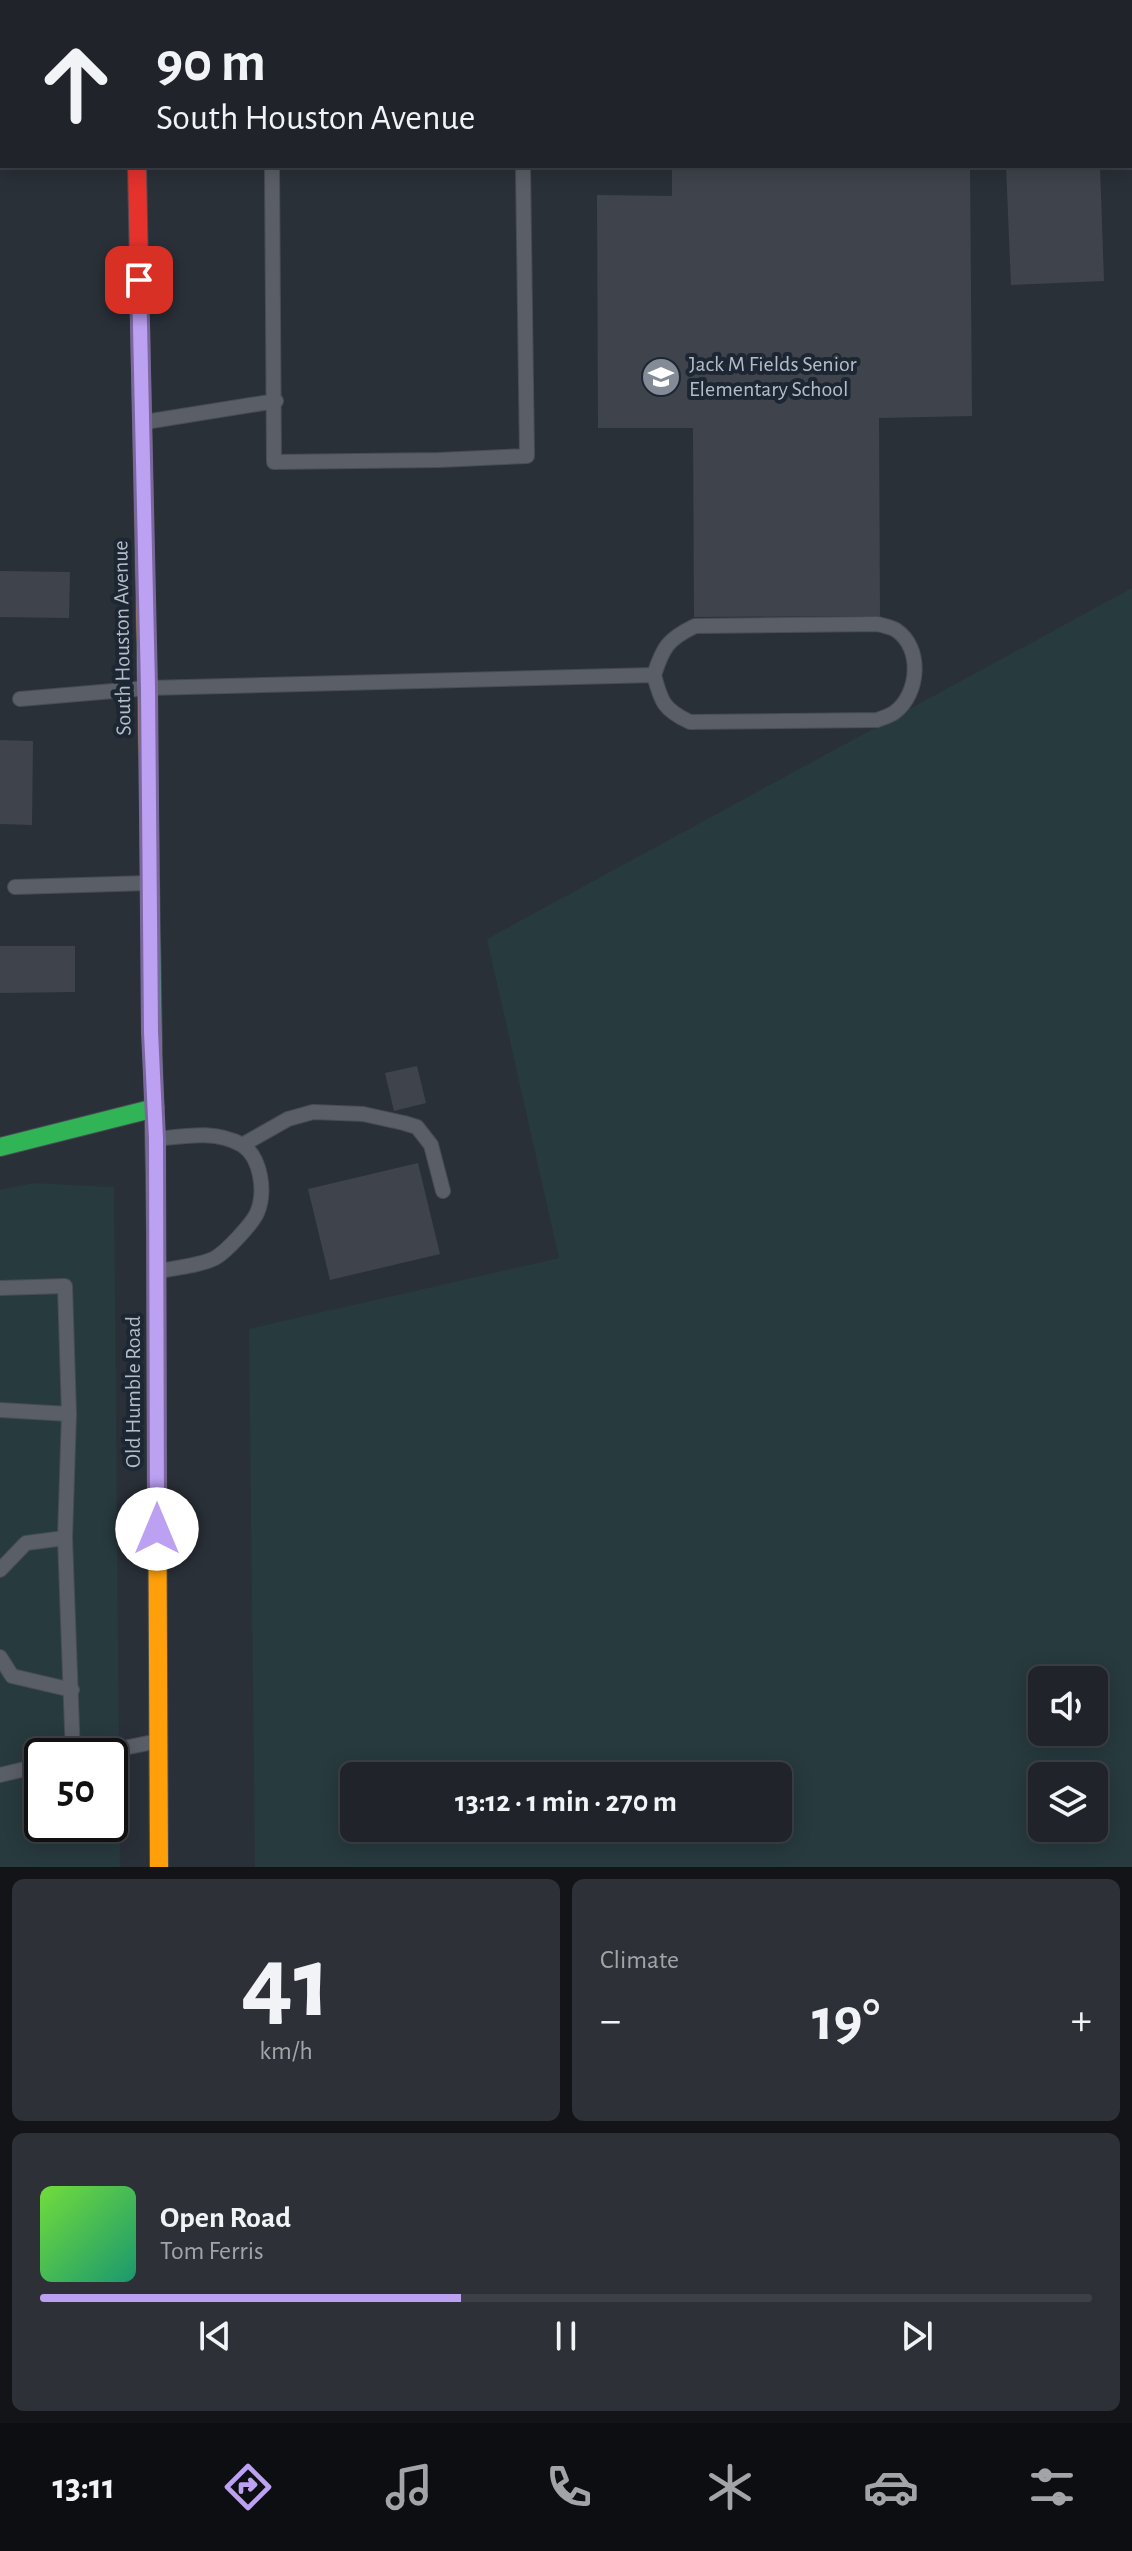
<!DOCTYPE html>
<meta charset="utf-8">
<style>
body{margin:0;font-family:"Alegreya Sans",sans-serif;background:#2d3036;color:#f1f3f6;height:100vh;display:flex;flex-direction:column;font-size:30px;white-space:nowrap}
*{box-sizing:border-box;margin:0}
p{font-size:26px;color:#a2a4a8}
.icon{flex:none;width:44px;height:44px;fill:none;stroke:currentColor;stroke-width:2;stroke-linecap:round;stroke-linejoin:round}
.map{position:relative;height:1867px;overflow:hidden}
.sheet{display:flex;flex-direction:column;gap:12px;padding:12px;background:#121417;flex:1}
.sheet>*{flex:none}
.top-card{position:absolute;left:0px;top:0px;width:1132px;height:168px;box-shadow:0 4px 20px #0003,0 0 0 2px #3d4147;background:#20242a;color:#f1f3f6;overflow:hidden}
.fabs{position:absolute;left:1028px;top:1666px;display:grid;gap:16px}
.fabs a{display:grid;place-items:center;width:80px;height:80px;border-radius:12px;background:#20242a;box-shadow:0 4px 20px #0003,0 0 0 2px #3d4147;font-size:40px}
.speed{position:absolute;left:24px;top:1738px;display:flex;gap:16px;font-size:40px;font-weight:700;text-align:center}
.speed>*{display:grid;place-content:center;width:104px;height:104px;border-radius:50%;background:#20242a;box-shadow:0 4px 20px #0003,0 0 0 2px #3d4147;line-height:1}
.speed .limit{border:4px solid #111;border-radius:12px;background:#fff;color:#111}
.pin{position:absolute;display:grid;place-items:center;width:68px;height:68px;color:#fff;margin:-34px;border-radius:16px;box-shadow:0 4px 12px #0006}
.me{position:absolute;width:88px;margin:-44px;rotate:0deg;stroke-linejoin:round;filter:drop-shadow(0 0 6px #0008)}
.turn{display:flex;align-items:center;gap:28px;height:168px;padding:0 24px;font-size:36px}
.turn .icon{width:104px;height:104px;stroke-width:2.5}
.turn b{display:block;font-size:56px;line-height:68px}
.big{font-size:60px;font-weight:600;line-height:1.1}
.sheet .card{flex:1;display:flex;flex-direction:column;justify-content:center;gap:12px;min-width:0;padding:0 28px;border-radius:12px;background:#2d3036}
.sheet .dial{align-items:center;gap:0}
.dial b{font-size:104px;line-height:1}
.song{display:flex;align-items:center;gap:24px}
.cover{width:96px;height:96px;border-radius:12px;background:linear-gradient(135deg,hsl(100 70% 55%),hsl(160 70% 35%))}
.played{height:8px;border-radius:4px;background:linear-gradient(90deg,#bca0f2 40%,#3d4147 40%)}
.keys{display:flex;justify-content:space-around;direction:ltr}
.heat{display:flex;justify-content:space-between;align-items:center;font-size:44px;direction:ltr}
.sheet .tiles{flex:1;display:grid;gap:12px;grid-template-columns:1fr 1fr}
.card:last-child{grid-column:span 2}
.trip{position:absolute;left:340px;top:1762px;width:452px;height:80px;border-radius:12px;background:#20242a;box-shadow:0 4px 20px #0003,0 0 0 2px #3d4147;font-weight:600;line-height:80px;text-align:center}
.tabs{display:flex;height:128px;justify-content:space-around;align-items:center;background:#0d0e11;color:#a2a4a8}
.tabs .icon{width:56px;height:56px}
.tabs .current{color:#bca0f2}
.tabs b{font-size:36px;color:#f1f3f6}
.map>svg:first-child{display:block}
.green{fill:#273a3e;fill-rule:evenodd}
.building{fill:#3f444c}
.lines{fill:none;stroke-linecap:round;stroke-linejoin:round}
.lane-casing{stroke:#484c55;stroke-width:16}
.fast-casing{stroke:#484c55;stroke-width:20}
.slow-casing{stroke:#484c55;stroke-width:20}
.jam-casing{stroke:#484c55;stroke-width:20}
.lane{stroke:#5a5e66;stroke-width:14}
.fast{stroke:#30b455;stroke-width:18}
.slow{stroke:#ff9f0a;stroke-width:18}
.jam{stroke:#e5322d;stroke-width:18}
.route-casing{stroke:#7a689d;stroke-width:20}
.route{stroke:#bca0f2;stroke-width:14}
.labels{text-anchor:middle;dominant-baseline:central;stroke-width:8;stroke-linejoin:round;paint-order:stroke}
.poi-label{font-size:22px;fill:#b4bcc9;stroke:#1d2633;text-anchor:start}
.street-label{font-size:22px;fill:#b4bcc9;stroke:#1d2633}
</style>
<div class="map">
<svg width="1132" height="1867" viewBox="0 0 1132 1867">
<rect width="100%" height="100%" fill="#2a3038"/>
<path class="green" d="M1132,588V1867H255L249,1329L559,1258L487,939ZM1042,1680H1094V1732H1042ZM354,1776H778V1828H354ZM1042,1776H1094V1828H1042Z
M33,1183L114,1187L120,1867H0V1190ZM42,1756H110V1824H42Z"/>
<path class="building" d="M672,166H970L972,416L879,418L880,616L694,617L693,428H598L597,195L672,196Z
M1006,166H1100L1104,281L1011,285Z
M0,571L70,572L69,618L0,617Z
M0,740L33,741L32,825L0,824Z
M0,946H75V992L0,993Z
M417,1066L426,1103L394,1111L385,1073Z
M418,1163L440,1254L330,1280L308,1189Z"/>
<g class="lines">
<defs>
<path id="lane" d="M19,0L47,2
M614,0L629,2
M945,0V2
M570,2L577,0
M272,166L274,462L439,460L527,456L523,166
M145,422L276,401
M20,699L148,688L654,675C663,647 668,639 695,626L878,624C884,626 891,627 896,630C923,648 919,694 895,712C890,716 882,718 877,720L690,722C664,710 661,702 654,675
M15,887L149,883
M157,1139C185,1136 216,1130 242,1145C261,1157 266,1192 257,1213C252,1224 226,1252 215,1258C200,1266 177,1267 161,1271
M242,1145L288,1119L313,1112L363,1114L404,1123L417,1127L431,1145L443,1191
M0,1288L65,1286L69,1414L65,1538L73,1756
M0,1410L69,1414
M0,1570L26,1543L65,1538
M0,1657L12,1676L72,1690
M85,1756L158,1741
M0,1775L42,1765"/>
<path id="fast" d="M149,816L156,1235
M0,1147L155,1108"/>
<path id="slow" d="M135,0V2
M143,473L149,816
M156,1235L159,1867"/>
<path id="jam" d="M137,166L143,473"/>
</defs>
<use href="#lane" class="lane-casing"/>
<use href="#fast" class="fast-casing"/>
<use href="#slow" class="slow-casing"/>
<use href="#jam" class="jam-casing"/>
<use href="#lane" class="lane"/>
<use href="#fast" class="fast"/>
<use href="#slow" class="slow"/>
<use href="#jam" class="jam"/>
</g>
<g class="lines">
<defs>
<path id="route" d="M139,280L148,688L151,1032L156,1139L157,1529"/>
</defs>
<use href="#route" class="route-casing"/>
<use href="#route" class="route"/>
</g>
<defs>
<symbol id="school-disc" viewBox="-11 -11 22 22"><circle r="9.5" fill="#848b96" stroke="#1d2633"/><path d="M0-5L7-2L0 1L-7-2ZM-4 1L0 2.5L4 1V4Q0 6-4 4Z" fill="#fff"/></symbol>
</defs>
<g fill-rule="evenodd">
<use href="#school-disc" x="639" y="355" width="44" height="44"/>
</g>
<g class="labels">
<g class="poi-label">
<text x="689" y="364">Jack M Fields Senior<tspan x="689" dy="25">Elementary School</tspan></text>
</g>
<g class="street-label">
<text transform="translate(122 638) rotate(-91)">South Houston Avenue</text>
<text transform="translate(133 1392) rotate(-90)">Old Humble Road</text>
</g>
</g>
</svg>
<div class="fabs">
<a><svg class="icon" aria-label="sound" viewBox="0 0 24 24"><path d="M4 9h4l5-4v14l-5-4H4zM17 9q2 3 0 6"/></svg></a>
<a><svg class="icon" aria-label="layers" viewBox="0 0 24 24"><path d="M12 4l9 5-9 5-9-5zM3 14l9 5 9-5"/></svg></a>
</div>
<div class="speed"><div class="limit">50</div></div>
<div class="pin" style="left:139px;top:280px;background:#d93025"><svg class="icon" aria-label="arrive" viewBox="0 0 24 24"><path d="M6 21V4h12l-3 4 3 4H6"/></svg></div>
<svg class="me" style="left:157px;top:1529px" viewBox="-20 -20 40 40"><circle r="19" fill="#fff"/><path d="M0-13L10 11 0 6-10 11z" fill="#bca0f2"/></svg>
<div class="trip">13:12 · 1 min · 270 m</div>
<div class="top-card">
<div class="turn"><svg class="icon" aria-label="ahead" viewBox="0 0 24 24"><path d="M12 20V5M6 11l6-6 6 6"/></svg><div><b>90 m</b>South Houston Avenue</div></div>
</div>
</div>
<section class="sheet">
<div class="tiles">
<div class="card dial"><b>41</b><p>km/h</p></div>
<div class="card"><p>Climate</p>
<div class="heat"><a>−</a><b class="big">19°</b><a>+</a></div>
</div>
<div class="card">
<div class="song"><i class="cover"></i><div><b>Open Road</b><p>Tom Ferris</p></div></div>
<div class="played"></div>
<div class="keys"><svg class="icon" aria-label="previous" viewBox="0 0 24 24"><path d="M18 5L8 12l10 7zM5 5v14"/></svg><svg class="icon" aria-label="pause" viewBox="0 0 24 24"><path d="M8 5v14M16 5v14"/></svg><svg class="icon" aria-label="next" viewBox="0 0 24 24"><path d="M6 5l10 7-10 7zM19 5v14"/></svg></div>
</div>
</div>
</section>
<nav class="tabs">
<b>13:11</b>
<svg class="icon current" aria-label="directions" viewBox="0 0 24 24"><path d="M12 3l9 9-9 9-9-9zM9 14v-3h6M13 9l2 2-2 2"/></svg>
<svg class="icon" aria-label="music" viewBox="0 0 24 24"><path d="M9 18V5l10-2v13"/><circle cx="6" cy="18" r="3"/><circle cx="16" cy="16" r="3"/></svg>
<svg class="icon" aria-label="phone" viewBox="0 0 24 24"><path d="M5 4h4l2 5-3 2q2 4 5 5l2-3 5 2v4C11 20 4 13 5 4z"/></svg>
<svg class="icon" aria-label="climate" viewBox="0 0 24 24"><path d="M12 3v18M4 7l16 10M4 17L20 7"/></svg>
<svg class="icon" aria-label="car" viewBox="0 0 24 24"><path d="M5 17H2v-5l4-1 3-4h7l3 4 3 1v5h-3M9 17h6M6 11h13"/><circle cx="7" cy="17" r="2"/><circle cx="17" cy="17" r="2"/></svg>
<svg class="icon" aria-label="filters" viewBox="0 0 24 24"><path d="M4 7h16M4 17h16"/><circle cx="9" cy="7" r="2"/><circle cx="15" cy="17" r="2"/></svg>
</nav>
